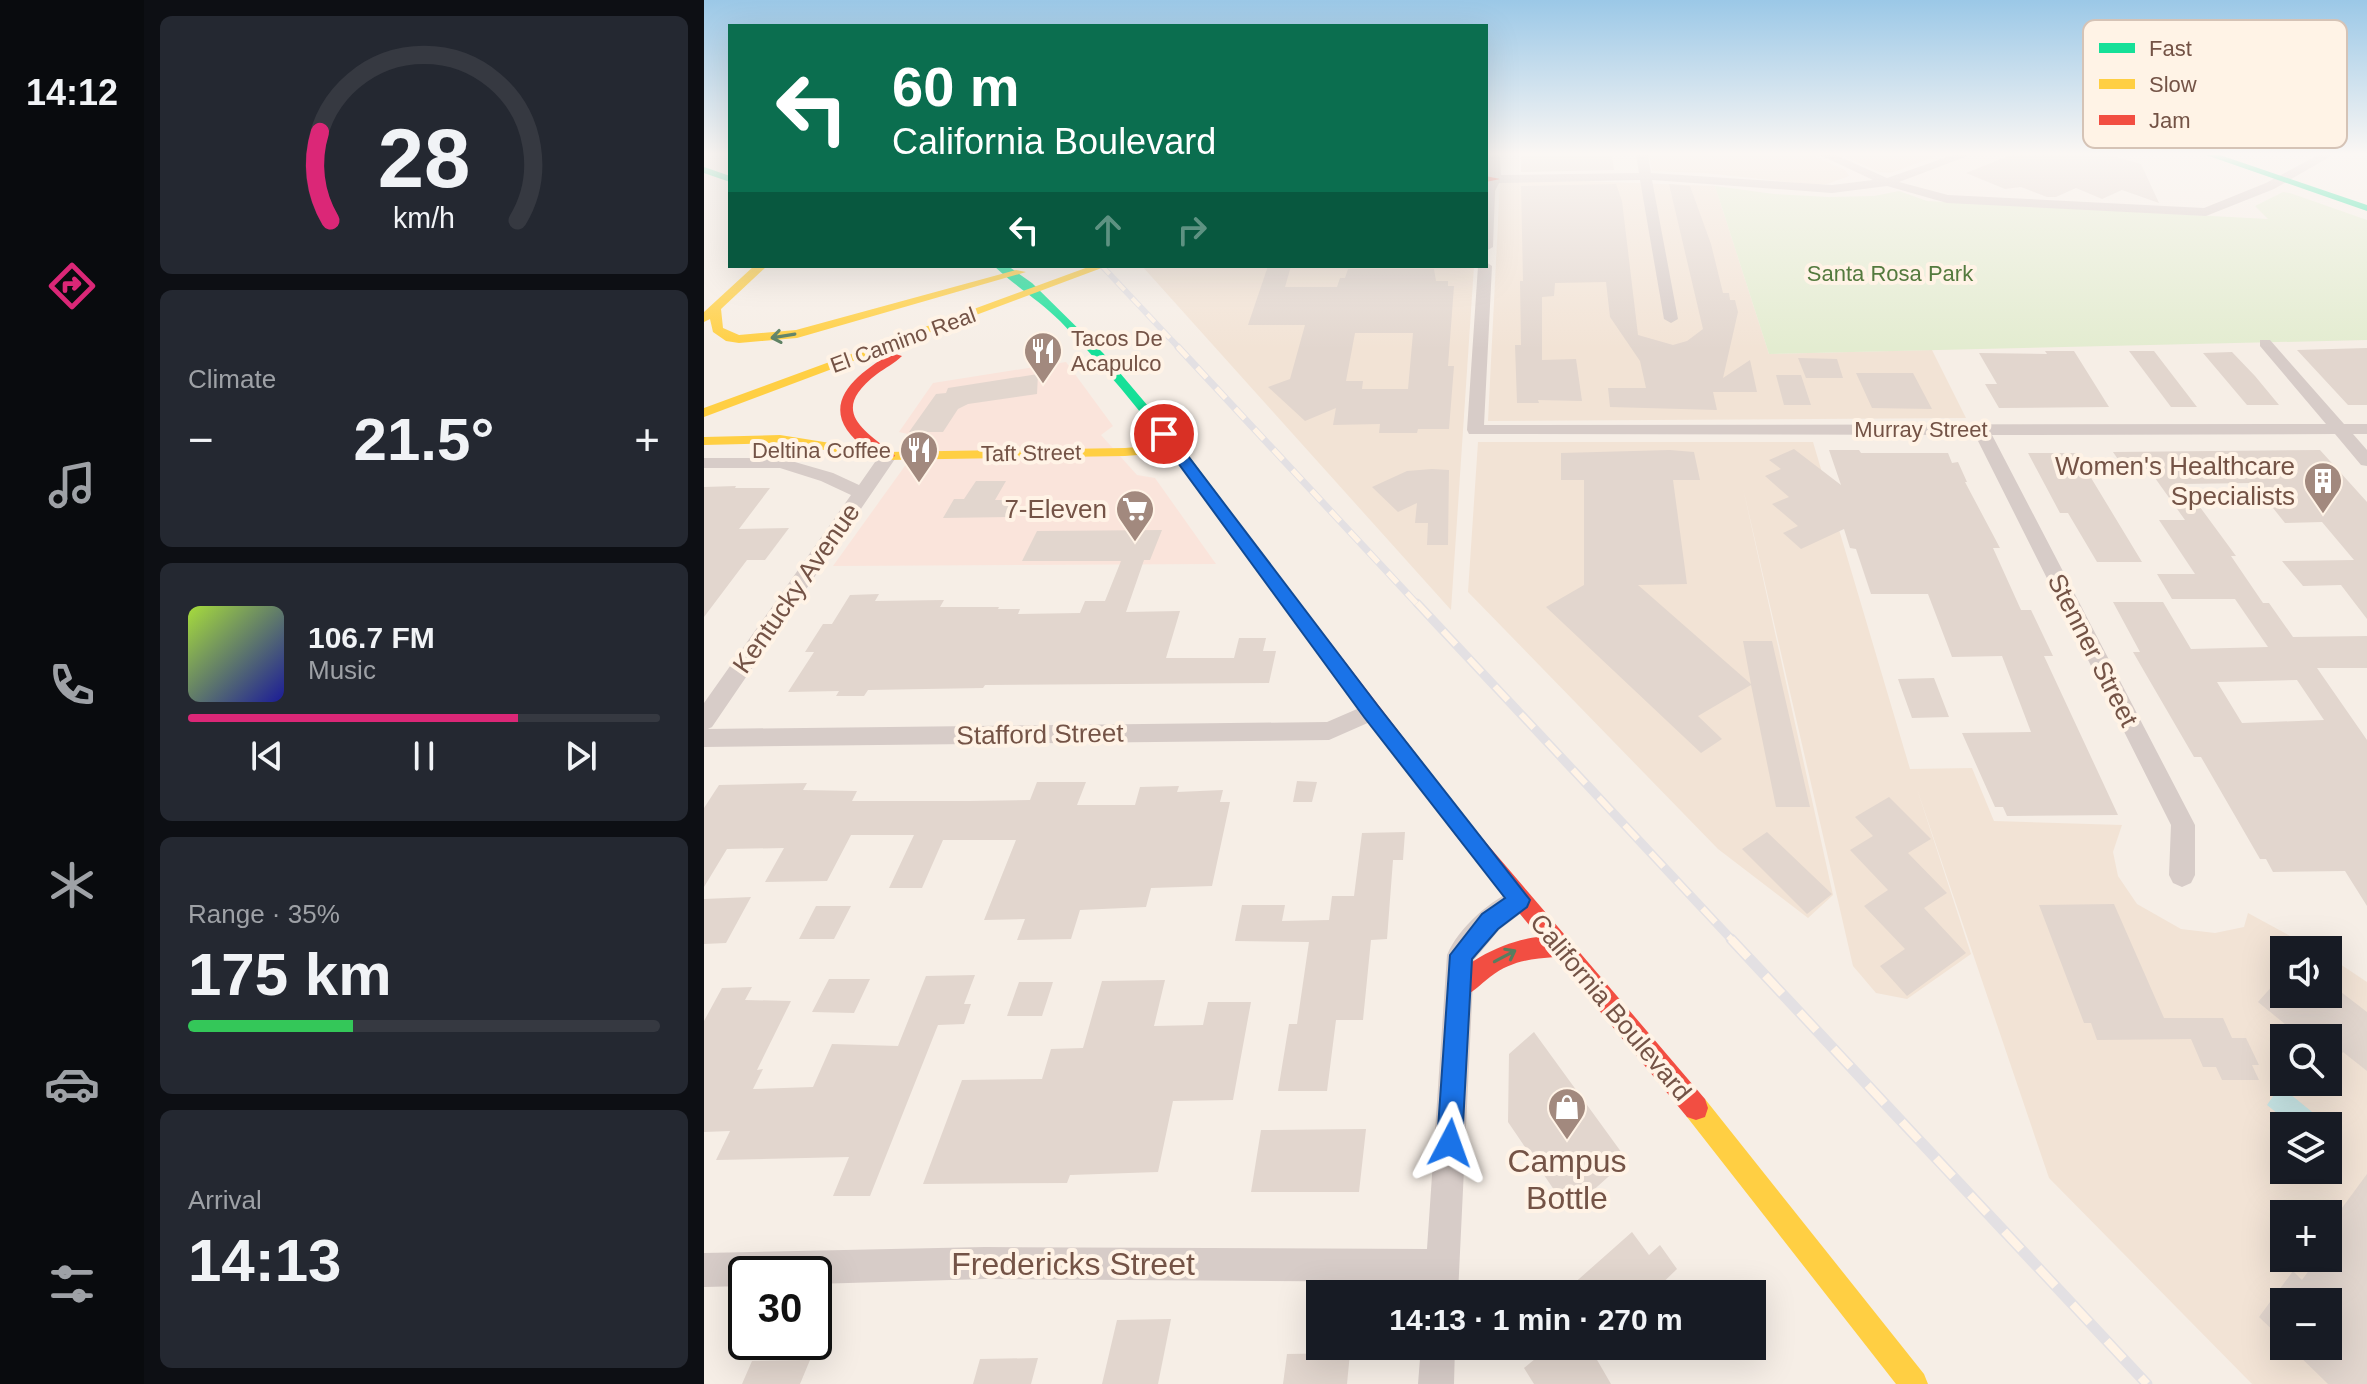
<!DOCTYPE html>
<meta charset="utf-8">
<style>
body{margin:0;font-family:Arial,sans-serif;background:#242831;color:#f1f3f6;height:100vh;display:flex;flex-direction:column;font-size:30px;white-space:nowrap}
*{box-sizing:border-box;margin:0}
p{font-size:26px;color:#9ea1a6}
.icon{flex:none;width:44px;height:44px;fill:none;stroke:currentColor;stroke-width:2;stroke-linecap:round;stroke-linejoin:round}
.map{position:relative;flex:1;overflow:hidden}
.details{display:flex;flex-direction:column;gap:16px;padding:16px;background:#0d0f14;width:560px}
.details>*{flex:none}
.banner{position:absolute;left:24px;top:24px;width:760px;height:244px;border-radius:0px;box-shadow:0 8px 32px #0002;background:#0b6e4f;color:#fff;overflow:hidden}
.controls{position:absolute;left:1566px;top:936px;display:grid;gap:16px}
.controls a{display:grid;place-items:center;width:72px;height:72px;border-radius:0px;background:#171b24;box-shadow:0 8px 32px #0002;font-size:40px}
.speed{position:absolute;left:24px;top:1256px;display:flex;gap:16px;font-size:40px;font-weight:700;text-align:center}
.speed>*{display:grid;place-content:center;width:104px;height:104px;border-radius:50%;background:#171b24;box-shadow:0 8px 32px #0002;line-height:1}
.speed .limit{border:4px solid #111;border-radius:12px;background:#fff;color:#111}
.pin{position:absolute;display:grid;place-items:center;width:68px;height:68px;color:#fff;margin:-34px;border:4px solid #fff;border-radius:50%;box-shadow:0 2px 8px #0007}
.me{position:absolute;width:88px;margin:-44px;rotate:4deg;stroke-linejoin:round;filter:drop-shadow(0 0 6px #0008)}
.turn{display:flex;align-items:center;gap:28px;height:168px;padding:0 32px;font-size:36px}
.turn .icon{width:104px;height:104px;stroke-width:2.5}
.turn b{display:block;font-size:56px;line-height:68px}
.lanes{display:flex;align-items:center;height:76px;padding:0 32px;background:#0003;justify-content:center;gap:40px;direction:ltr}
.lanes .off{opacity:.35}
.big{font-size:60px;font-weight:800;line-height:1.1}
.details .card{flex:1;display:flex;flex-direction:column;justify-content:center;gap:12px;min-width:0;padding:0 28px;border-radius:12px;background:#242831}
.details .dial{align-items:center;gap:0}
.dial svg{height:208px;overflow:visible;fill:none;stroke:#363941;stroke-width:7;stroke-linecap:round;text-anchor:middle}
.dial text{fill:#f1f3f6;stroke:none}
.song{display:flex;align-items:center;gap:24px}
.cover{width:96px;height:96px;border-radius:12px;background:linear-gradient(135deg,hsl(80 70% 55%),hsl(240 70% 35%))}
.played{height:8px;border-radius:4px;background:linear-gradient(90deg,#db2777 70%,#363941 70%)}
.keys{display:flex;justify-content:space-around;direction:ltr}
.heat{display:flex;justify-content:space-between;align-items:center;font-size:44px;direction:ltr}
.charge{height:12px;border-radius:6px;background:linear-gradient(90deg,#34c759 35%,#363941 0)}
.trip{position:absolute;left:602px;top:1280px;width:460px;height:80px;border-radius:0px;background:#171b24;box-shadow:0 8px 32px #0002;font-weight:800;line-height:80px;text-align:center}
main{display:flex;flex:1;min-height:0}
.dock{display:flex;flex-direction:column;width:144px;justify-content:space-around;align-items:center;background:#090b0e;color:#9ea1a6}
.dock .icon{width:56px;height:56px}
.dock .selected{color:#db2777}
.dock b{font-size:36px;color:#f1f3f6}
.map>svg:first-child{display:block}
.residential{fill:#f2e3d5;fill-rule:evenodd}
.commercial{fill:#fae4db}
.green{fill:#e3ecd0}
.water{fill:#c8e6e6}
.building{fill:#e2d6ce;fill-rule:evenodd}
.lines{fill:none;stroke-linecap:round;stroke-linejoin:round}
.street{fill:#d7ccc8;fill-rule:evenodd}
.fast{fill:#16e098;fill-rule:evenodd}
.slow{fill:#ffcf43;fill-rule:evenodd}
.jam{fill:#f24e42;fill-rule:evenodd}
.rail-far3-casing{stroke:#e3e0e3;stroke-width:6}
.rail-far2-casing{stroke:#e3e0e3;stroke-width:7}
.rail-far1-casing{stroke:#e3e0e3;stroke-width:9}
.rail-casing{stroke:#e3e0e3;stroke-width:11}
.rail-far3{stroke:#fff3e6;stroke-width:4;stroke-dasharray:11;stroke-linecap:butt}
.rail-far2{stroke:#fff3e6;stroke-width:5;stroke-dasharray:14;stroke-linecap:butt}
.rail-far1{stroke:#fff3e6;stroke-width:6;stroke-dasharray:19;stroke-linecap:butt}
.rail{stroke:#fff3e6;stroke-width:8;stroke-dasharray:25;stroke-linecap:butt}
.oneway{stroke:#587d5f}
.route{fill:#1a73e8;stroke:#114b97;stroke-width:2}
.labels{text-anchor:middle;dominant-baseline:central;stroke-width:8;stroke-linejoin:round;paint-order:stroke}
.far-park-label{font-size:22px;fill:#547a3e;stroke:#fff3e6}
.far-poi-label{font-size:22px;fill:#745346;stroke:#fff3e6;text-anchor:start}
.far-street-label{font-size:22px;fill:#745346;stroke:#fff3e6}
.poi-label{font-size:26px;fill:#745346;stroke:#fff3e6;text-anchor:end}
.street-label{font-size:26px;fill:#745346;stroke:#fff3e6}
.near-poi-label{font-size:32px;fill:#745346;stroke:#fff3e6}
.near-street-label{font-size:32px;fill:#745346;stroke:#fff3e6}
.key{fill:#fff3e6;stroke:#d5c3b6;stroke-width:2}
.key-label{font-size:22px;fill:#745346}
</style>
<main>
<nav class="dock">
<b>14:12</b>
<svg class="icon selected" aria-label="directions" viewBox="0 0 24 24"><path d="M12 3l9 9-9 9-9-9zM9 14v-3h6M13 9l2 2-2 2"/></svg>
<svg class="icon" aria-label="music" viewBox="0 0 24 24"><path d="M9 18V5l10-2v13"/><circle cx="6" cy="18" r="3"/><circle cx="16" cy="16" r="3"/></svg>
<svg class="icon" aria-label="phone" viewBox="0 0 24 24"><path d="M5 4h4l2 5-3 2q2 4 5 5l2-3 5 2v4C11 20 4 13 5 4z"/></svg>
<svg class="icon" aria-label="climate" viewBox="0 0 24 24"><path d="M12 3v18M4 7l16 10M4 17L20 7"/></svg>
<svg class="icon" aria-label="car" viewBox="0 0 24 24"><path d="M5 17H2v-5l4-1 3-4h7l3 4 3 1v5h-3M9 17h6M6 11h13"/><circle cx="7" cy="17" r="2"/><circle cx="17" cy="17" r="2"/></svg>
<svg class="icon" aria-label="filters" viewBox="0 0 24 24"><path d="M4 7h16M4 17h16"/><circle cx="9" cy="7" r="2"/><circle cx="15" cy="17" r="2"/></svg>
</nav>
<section class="details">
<div class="card dial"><svg viewBox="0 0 100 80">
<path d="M14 69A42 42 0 1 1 86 69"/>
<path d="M14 69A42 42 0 0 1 10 35" stroke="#db2777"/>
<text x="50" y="56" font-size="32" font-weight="700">28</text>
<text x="50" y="72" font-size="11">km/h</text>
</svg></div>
<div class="card"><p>Climate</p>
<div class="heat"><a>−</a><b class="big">21.5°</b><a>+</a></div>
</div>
<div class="card">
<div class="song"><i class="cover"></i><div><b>106.7 FM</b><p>Music</p></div></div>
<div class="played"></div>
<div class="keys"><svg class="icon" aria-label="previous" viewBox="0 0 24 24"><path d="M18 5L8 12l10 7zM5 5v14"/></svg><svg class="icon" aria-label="pause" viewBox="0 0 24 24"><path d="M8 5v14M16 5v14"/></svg><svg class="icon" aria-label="next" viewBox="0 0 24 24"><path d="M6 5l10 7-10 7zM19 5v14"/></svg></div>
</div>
<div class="card"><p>Range · 35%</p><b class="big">175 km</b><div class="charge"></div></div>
<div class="card"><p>Arrival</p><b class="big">14:13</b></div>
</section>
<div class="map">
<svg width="1663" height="1384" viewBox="0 0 1663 1384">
<rect width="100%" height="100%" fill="#f6eee6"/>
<path class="residential" d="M945,155H1107L1141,170L1145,176L1123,184H1103L1000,173L948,171Z
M1137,155H1235L1187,173L1175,172Z
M878,181L1011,186L1065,354L1228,350L1262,418L784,421L796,182Z
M438,266H770L747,610Z
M774,442H1109L1206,769L1268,768L1290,821L1418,825L1409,852L1414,876L1433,904L1477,929L1511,933L1540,927L1544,913L1612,950H1580V994H1624V956L1663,982V1384H1548L1345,1178L1213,789L1267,954L1203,999L1172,993L1149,966L1039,488L1129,895L1104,918L1014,849L764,592ZM1580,1038H1624V1082H1580ZM1580,1126H1624V1170H1580ZM1580,1214H1624V1258H1580ZM1580,1302H1624V1346H1580Z"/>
<path class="commercial" d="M362,362L409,426L397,435L433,475L451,478L512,564L129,566L221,438L195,432L229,383Z"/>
<path class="green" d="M1011,186L1070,194L1125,197L1170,196L1195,191L1223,201L1564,219L1551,206L1579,192L1586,193L1663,220V340L1065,354Z"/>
<path class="water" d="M1576,1086L1634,1133L1624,1149V1126H1589L1563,1105Z"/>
<path class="building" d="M1307,155H1405L1437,164L1455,203L1418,190L1398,199L1372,188L1352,197H1343L1317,187L1301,189L1262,173Z
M817,156H908L910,170L817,172Z
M912,184L918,201L934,335L969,345L983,341L999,329L965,184L986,186L1007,244L1019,293H1025L1026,300H1031L1034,312L1019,378L1046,360L1053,392H1009L1013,410L906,407L904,388H942L936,361L906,317L902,282L851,283L850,296L838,297V360L872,359L878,401L834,400L835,403H813L811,345H817L816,281H819L817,186Z
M564,266H587L581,287H633L636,278H641L644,269H730L732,281H744V286H750L744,366H750L745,429H714L713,433H675L676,424L629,425L632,408L601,421L564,387L586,379L601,325H544ZM651,333H709L704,389H658L659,381H642Z
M1663,348V405H1644L1593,350Z
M1341,351H1370L1405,407L1295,408L1281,384H1293L1275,353L1343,354Z
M1425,351H1450L1493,407H1467Z
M1528,352L1551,376L1575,405H1543L1499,353Z
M1094,358L1133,359L1139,378H1102Z
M1152,373H1209L1228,409L1168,408Z
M334,374L333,394L264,404L254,409L239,432H205L232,394L242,393L244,388Z
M1072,375H1097L1107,405H1080Z
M1090,449L1137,485L1125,450H1155L1157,453H1244L1248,463L1254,462L1263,482H1261L1296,548H1289L1317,610H1327L1349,656H1340L1414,815L1303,816L1299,807H1291L1258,733L1327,732L1298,656L1248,657L1224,594H1167L1152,549L1146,548L1140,529L1097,549L1079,533L1094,526L1068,504L1085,497L1061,476L1077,469L1065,460Z
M966,450L990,452L996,480H969L983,584L934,585L1047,684L1039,641H1068L1106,807H1072L1047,685L994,716L1018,739L997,753L842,607L880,585V480H857V453Z
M1616,450L1663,502V619L1637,585L1599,586L1578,561L1650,560L1618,522L1581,523L1549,483L1479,484L1532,556H1527L1559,603H1565L1589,637L1663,636V668H1613L1663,740V906L1641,871L1569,872L1562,859H1556L1497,757H1490L1440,671L1429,652H1436L1409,602H1459L1487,649L1564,647L1531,599H1468L1453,574H1491L1455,520H1481L1446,471H1422L1409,452ZM1593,680L1620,720L1538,723L1513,682Z
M1324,453H1372L1438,562H1393L1364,513H1356Z
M728,469L745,470L744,545H723L724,523H711L713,503L694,512L668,487L703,471Z
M272,481H302L291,500H306V517L239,518L250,499H260Z
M32,486L31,488H66L35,529L85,528L61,560H43L0,617V487Z
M458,530L446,560H440L422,612L476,611L462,658H530L535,638H562L559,651H572L565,683L281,685L279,688L164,690L160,696H132L135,691L84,692L110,652H101L119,624H128L146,595L175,594L171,601L240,600L236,607H295L294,609H316L314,614L376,613L381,601H401L417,561H318L333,531Z
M1230,678L1245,717L1208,718L1194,679Z
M593,781L613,782L608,802H589Z
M333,782H382L373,805H431L436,787L475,786L473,792L519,790L516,802H526L508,886L447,888L442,907L376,910L367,939L313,940L321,919L280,920L312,840H239L218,888H185L210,835H147L123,881L61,882L80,848L23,849L0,887V808L15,785L103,783L99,790L153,791L148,801H265L326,800Z
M1185,797L1227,839L1204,853L1243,893L1220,908L1262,953L1203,996L1176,966L1201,949L1160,906L1184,890L1146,850L1169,836L1151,817Z
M701,832L699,860H689L683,939L667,940L659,1020H632L623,1091H574L585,1024H593L605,942L531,941L538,905H581L578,921L625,920L628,896H650L658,833Z
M1063,832L1128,894L1103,914L1038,849Z
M47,897L22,943L0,944V899Z
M1410,904L1460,1018H1519L1528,1038H1542L1555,1065H1548L1555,1080H1518L1512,1067H1499L1487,1039L1393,1040L1387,1023H1380L1335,905Z
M112,906H147L130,939H95Z
M1580,973V994H1624V982L1663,1012V1071L1639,1052L1624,1071V1038H1598L1554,1002Z
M271,975L260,1004H267L260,1024L234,1025L166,1196H129L145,1157L12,1160L26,1131L0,1132V1021L18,988L48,987L41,1000L87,1001L53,1070L59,1069L49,1089L109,1087L128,1044L194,1046L222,976Z
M125,979H166L150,1013L108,1012Z
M461,980L450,1026L499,1025L504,1002H547L529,1100L469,1101L454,1172L366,1175L363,1183L219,1184L258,1080L338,1079L347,1049L379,1048L398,981Z
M315,982H349L338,1016H303Z
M830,1032L923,1160L865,1212L804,1122L805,1054Z
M662,1129L655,1192H547L557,1130Z
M1663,1174V1384H1624L1585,1346H1624V1302H1580V1341L1555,1317L1589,1271L1598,1280L1614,1258H1624V1227Z
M928,1232L945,1255L956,1245L973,1269L947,1294H858Z
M467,1319L454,1384H398L413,1320Z
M823,1346H885L907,1384H830L820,1368L831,1359Z
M646,1353L643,1384H579L583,1354Z
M334,1358L327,1384H269L276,1359Z
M106,1360L96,1384H38L48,1361Z"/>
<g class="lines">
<path class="street" d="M784,155H796L797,175L935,173L932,155H944L947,173L1128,185L1169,180L1116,155H1132L1183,178L1249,155H1266L1195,182L1244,195L1500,208L1562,183L1614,155H1629L1570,189L1502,216L1243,203L1183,186L1128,193L948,180L974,319L967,323L960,319L936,180L795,183L791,191L789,247L782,251Z
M782,262L788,266L780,425L1622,424L1556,346V340H1566L1640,424H1663V434H1649L1663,450V466L1657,465L1631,434L1288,435L1491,825V875L1487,883L1478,887L1469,883L1465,875L1467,825L1271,435L765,434L763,430L774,266H782Z
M184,451L193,456L8,727L4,729L623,722L667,703L675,706L678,712L675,718L625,740L0,747V703L147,495L117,481L76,468H0V458H77L129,473L155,485L178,452Z
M815,888L824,892L828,900L824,908L795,930L770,960L754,1294H720L721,1282L281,1279L110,1284V1274H42V1286L0,1287V1253L281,1247L723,1249L743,955C755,927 787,899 815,888Z
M717,1346H751L750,1384H714Z"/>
<path class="fast" d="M1502,155H1516L1663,205V211Z
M0,167L26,176V182L0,173Z
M290,266H304L328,283L399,353L472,439L585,589L587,593L585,597H573C505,502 438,405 356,321C336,301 311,286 290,266Z"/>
<path class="slow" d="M50,266H63L17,309L19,328L35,335L92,330L312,270L322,272L93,338L35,343L22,341L9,332L6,319L0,322V312Z
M387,266H403L0,417V408Z
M76,435L183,452L421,448L471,444L478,448L471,452L421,456L182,460L76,443L0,445V437Z
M992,1096L1001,1099L1220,1374L1224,1384H1192L983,1117L980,1108L983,1099Z"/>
<path class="jam" d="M782,176L796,179L782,182Z
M188,353L198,356C191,363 181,368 173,374C127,409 155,428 189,453L191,456L184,460C169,455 152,443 143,430C120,396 161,369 188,353Z
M579,587L585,589L766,824L1001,1099L1004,1108L1001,1117L992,1120L983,1117L851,957C826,959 807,961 786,977C776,985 767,994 755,999L747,996L744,988C755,961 807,939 835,937L752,836L573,597L571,593L573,589Z"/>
<defs>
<path id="rail-far3" d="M398,266L476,349"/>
<path id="rail-far2" d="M474,347L714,605"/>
<path id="rail-far1" d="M713,603L1029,941"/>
<path id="rail" d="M1027,939L1443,1384"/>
</defs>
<use href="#rail-far3" class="rail-far3-casing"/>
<use href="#rail-far2" class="rail-far2-casing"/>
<use href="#rail-far1" class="rail-far1-casing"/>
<use href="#rail" class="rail-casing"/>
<use href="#rail-far3" class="rail-far3"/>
<use href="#rail-far2" class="rail-far2"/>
<use href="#rail-far1" class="rail-far1"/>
<use href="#rail" class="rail"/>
</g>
<defs><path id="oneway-shaft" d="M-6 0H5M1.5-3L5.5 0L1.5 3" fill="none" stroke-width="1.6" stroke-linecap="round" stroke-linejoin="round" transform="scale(2)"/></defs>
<g class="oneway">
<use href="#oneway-shaft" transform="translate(79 336) rotate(171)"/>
<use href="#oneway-shaft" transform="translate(801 956) rotate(-28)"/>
</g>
<linearGradient id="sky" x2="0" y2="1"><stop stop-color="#9bc8e7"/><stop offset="0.44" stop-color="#fbf7f4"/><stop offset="1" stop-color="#fbf7f4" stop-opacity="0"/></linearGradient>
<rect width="1663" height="349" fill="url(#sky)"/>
<path class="route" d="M460,430L465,431L674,706L826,900L823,907L794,929L768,959L758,1143L755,1152L746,1155L737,1152L733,1143L746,955L778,914L801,898L660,717L455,437L453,434Z"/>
<defs>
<symbol id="restaurant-pin" viewBox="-11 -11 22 30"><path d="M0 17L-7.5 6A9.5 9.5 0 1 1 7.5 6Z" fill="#a2897e" stroke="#fff3e6"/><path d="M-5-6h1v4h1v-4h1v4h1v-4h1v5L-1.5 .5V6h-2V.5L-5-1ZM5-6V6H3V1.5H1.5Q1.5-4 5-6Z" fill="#fff"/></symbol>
<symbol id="building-pin" viewBox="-11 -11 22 30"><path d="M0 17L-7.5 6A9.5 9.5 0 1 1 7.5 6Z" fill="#a2897e" stroke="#fff3e6"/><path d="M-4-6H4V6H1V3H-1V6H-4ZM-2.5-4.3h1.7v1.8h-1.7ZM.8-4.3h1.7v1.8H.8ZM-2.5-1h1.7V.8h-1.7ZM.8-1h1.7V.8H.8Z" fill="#fff"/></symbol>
<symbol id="supermarket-pin" viewBox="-11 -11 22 30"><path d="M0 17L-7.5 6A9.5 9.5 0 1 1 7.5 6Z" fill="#a2897e" stroke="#fff3e6"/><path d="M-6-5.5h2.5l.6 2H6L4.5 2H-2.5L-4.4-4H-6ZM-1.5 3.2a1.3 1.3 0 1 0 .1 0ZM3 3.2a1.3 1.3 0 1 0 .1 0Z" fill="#fff"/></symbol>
<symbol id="shop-pin" viewBox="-11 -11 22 30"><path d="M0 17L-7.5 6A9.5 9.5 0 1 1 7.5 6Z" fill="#a2897e" stroke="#fff3e6"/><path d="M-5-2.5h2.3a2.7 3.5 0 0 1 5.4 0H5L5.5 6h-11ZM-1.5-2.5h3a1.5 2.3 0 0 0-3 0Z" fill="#fff"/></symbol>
</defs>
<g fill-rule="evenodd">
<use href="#restaurant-pin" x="317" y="329" width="44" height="60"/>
<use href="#restaurant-pin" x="193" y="428" width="44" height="60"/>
<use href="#building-pin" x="1597" y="459" width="44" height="60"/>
<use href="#supermarket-pin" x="409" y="487" width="44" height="60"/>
<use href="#shop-pin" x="841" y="1085" width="44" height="60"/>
</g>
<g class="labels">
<g class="far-park-label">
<text x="1186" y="273">Santa Rosa Park</text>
</g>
<g class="far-poi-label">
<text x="367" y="338">Tacos De<tspan x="367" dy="25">Acapulco</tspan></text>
<text x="187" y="450" text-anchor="end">Deltina Coffee</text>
</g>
<g class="far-street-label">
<text transform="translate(199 340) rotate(-20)">El Camino Real</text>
<text x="1217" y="429">Murray Street</text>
<text transform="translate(327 453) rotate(-1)">Taft Street</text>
</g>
<g class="poi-label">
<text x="1591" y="466">Women's Healthcare<tspan x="1591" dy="30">Specialists</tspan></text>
<text x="403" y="509">7-Eleven</text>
</g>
<g class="street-label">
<text transform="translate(92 588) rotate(-55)">Kentucky Avenue</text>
<text transform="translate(1389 650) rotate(63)">Stenner Street</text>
<text transform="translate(336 734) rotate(-1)">Stafford Street</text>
<text transform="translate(907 1007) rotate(50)">California Boulevard</text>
</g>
<g class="near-poi-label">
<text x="863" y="1161">Campus<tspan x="863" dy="37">Bottle</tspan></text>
</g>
<g class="near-street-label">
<text x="369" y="1264">Fredericks Street</text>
</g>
</g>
<rect x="1379" y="20" width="264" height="128" rx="12" class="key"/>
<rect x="1395" y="43" width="36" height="10" fill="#16e098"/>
<rect x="1395" y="79" width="36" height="10" fill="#ffcf43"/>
<rect x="1395" y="115" width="36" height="10" fill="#f24e42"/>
<g class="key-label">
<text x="1445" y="56">Fast</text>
<text x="1445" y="92">Slow</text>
<text x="1445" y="128">Jam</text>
</g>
</svg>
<div class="controls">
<a><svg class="icon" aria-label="sound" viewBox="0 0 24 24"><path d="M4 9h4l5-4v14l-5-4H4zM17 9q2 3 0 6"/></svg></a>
<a><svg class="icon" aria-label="search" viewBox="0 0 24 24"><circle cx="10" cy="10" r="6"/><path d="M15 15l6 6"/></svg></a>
<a><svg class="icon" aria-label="layers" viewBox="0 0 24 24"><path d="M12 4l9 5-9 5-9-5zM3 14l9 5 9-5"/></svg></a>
<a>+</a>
<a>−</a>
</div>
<div class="speed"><div class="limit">30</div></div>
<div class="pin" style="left:460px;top:434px;background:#d93025"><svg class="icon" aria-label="arrive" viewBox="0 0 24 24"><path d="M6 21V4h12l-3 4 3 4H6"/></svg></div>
<svg class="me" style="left:746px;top:1143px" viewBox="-20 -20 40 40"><path d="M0-17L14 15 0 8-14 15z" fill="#1a73e8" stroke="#fff" stroke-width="4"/></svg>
<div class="trip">14:13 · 1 min · 270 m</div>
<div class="banner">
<div class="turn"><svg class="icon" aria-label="left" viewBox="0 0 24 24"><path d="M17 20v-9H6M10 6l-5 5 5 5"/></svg><div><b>60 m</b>California Boulevard</div></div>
<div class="lanes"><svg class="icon" aria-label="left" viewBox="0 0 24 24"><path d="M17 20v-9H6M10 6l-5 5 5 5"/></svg><svg class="icon off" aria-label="ahead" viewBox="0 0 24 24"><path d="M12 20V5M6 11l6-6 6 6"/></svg><svg class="icon off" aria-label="right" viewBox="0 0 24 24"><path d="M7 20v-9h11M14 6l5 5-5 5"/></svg></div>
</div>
</div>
</main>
